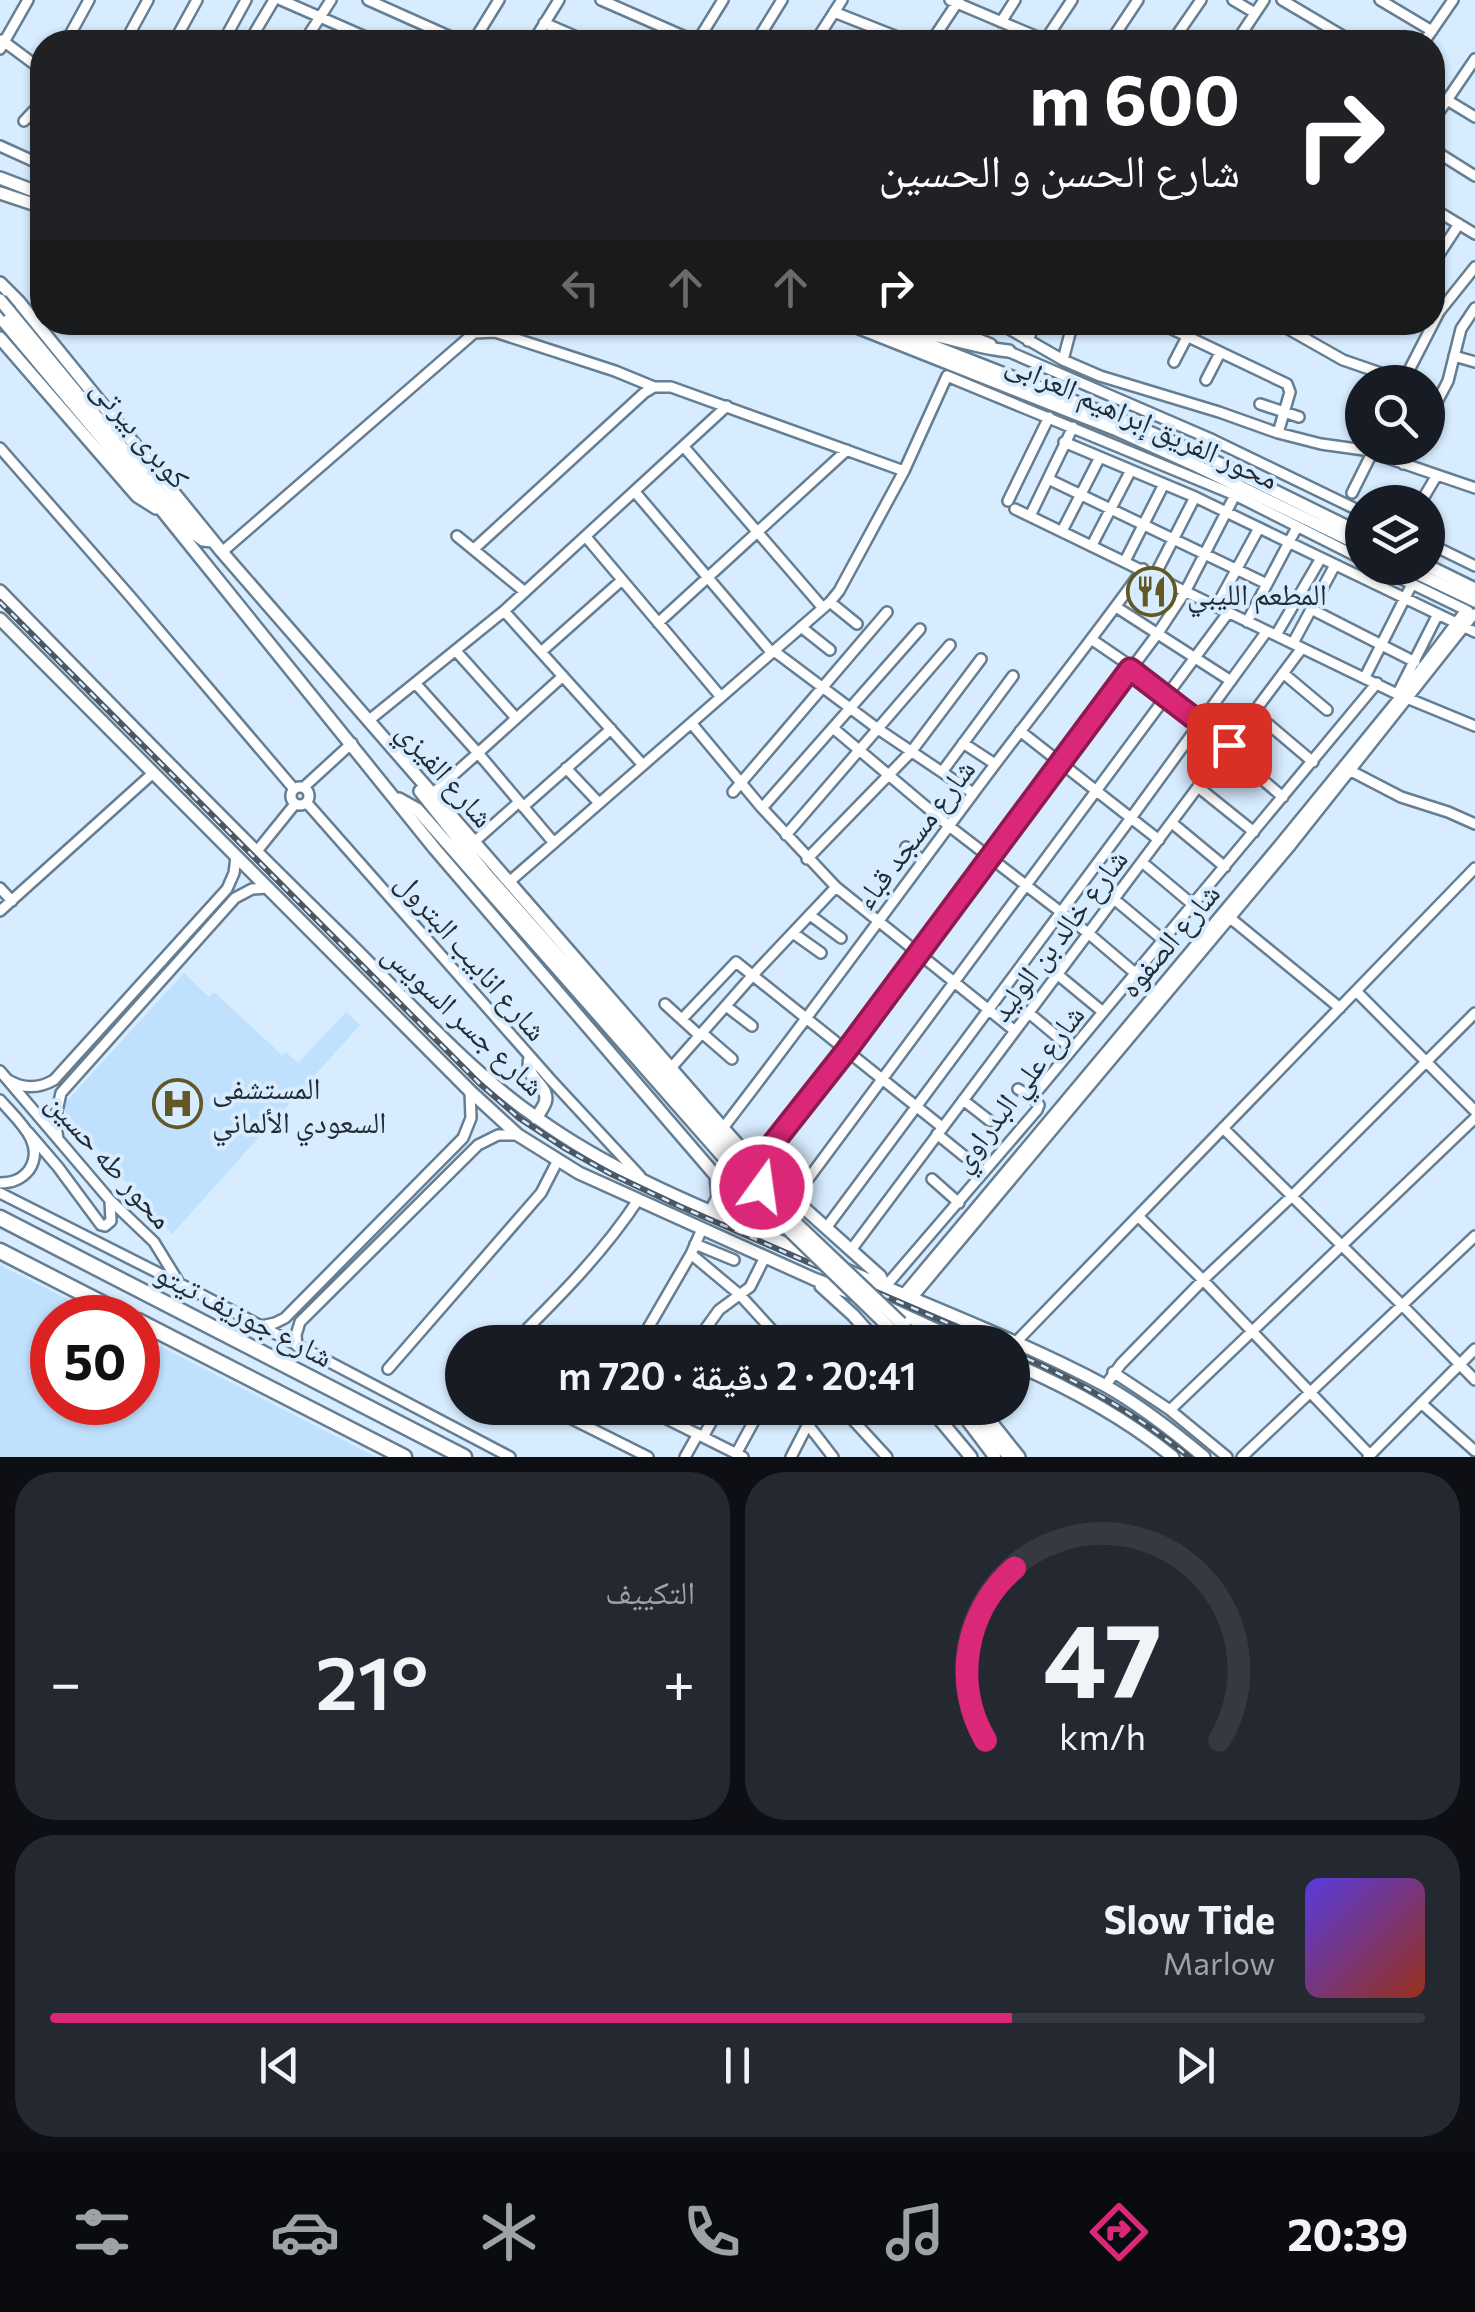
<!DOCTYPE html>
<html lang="ar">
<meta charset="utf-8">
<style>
body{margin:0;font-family:Commissioner,"Noto Naskh Arabic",sans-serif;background:#242831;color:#f1f3f6;direction:rtl;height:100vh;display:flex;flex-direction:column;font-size:38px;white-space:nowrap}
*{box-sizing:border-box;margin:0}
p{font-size:32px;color:#9ea1a6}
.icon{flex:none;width:55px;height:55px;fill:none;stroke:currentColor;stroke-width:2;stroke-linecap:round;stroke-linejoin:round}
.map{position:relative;height:1457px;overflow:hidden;direction:ltr}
.sheet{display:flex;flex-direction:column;gap:15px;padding:15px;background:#0d0f14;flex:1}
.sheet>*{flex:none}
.hud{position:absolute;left:30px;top:30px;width:1415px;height:305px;border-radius:40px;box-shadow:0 2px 8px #0004;direction:rtl;background:#202124;color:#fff;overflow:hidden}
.controls{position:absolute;left:1345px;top:365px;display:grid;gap:20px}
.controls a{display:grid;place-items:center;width:100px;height:100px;border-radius:50%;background:#171b24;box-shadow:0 2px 8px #0004;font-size:50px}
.speed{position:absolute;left:30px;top:1295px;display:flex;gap:20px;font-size:50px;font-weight:700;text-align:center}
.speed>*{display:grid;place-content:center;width:130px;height:130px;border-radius:50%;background:#171b24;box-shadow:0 2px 8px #0004;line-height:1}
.speed .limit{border:15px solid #d22;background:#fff;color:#111}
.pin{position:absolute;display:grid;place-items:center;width:85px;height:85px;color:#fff;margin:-42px;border-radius:20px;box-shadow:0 5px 15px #0006}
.me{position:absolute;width:110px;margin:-55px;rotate:14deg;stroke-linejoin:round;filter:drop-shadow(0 0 8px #0008)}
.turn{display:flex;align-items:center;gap:35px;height:210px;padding:0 40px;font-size:45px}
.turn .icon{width:130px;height:130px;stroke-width:2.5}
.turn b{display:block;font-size:70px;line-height:85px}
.lanes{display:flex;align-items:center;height:95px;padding:0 40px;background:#0003;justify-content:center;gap:50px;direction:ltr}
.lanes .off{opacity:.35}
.big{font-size:75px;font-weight:600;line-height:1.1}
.sheet .card{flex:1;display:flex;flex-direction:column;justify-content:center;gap:15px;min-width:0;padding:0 35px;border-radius:40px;background:#242831}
.sheet .dial{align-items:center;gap:0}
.dial svg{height:260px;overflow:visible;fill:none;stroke:#363941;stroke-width:7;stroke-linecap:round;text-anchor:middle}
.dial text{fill:#f1f3f6;stroke:none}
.song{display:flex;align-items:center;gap:30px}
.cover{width:120px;height:120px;border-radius:15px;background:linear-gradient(135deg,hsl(250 70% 55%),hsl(10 70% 35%))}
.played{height:10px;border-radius:5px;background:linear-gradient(90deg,#db2777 70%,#363941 70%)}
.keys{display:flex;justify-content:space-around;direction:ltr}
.heat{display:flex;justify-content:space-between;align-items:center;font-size:55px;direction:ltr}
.sheet .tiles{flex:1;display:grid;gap:15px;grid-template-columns:1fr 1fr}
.card:last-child{grid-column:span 2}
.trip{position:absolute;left:445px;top:1325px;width:585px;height:100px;border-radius:50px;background:#171b24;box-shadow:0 2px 8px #0004;font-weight:600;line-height:100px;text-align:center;direction:rtl}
.tab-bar{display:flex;height:160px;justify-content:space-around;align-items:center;background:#090b0e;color:#9ea1a6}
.tab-bar .icon{width:70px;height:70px}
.tab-bar .current{color:#db2777}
.tab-bar b{font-size:45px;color:#f1f3f6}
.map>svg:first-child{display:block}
.built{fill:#c0e1fd}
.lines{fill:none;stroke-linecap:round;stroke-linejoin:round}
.minor-casing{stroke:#667e92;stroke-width:14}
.major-casing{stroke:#667e92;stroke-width:16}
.highway-casing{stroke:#667e92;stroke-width:19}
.minor{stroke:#fff;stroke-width:9}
.major{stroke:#fff;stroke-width:11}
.highway{stroke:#fff;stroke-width:14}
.rail-casing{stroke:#4b5762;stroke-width:6}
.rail{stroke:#d7ecff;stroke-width:2.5;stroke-dasharray:8;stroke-linecap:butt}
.major-bridge-casing{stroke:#667e92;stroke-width:16;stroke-linecap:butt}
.major-bridge{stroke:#fff;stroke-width:11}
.route-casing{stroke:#8e194d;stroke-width:25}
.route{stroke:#db2777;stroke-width:18}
.labels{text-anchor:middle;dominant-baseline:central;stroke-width:8;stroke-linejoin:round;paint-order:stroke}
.street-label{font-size:30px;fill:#222c35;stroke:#d7ecff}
.poi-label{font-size:30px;fill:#222c35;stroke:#d7ecff;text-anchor:start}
</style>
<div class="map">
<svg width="1475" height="1457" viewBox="0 0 1475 1457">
<rect width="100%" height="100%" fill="#d7ecff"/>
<path class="built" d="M184,973L209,997L214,992L282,1055L286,1052L298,1063L346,1012L360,1025L172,1234L124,1186L127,1183L66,1113L64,1104Z
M0,1265L103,1317L52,1318V1402H138V1335L376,1457H0Z"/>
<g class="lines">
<defs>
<path id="minor" d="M281,0L377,42
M368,0L462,42
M601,0L697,42
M950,0L1049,42
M1233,0L1255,13
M1282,0L1353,42
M1380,0L1432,31
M834,12L910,42
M1001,22L1015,0
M544,23L588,42
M1241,34L1255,42
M2,40L42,70
M66,42L89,0
M125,42L148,0
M174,42L197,0
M223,42L246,0
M249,42L274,0
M304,42L331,0
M473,42L499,0
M533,42L559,0
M697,42L723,0
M756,42L782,0
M815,42L842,0
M931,42L959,0
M1044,42L1072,0
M1110,42L1138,0
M1172,42L1201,0
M1236,42L1264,0
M1424,42L1453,0
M0,49L28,0
M1447,100L1475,117
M24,121L42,102
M1432,122L1475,59
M0,146L42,165
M1432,149L1475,176
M1432,208L1475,234
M1432,265L1459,224
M936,322L991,344
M997,322L1063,360L1100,376L1219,412L1278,433L1321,444L1364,450L1475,488
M1157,322L1287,384L1290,392L1278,433
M1276,322L1343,360L1404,381
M1028,341L1035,322
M1005,350L1213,440L1362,512
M1454,356L1475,362
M1063,360L1073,322
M1174,362L1187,337
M1206,380L1220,353
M1403,382L1439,312L1475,267
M1361,393L1362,394
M1260,404L1299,417
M1428,419L1448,381L1461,329L1475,308
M1064,442L1195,497L1475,632
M684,447L823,608
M0,448L129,595L294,789
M1403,464L1412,448
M1048,479L1267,584
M635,492L772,653
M1352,493L1372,453
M1008,501L1049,417
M1421,502L1437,475
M1015,509L1397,694L1475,726
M1030,516L1073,427
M1062,531L1100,457
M457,536L525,592
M586,537L721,697
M1428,543L1475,566
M1092,545L1131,470
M474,549L644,393L654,387H671L904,471
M222,552L474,333L495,332L615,371L654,387
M1125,561L1164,484
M1379,568L1468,611
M1155,575L1195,497
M830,602L857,624
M1116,607L1231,681
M1216,607L1259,528
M1311,609L1415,662
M504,611L642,764
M1247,622L1297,527
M658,623L847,450
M801,627L830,650
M1276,635L1321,558
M1091,639L1132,667
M1293,643L1335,565
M456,651L516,718
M774,651L878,729L973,793
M541,652L622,580
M1130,669L1229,745
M1283,673L1327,710
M1365,677L1412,584
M416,684L478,753L432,794
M1399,691L1438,614
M1254,712L1313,762
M368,721L504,611L727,406
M692,724L762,808L836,887L1015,1031
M833,728L949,826L1088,933L1135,973
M1020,731L1159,840
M963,743L995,764
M1226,749L1283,797
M566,768L599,803
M1351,771L1401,797L1448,812L1475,824
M942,772L1013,676
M291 796a9 9 0 1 1 18 0a9 9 0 1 1-18 0Z
M304,787L352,743
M1198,787L1254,832
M733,792L887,612
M307,803L550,1079L640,1176
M523,807L611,729
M762,808L920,629
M1172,823L1225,867
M786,835L950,645
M474,842L519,802
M554,843L478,753L563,676
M906,847L923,861
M257,851L295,804
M807,859L911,752L981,659
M1142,862L1192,904
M509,882L830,602L839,591L904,471L947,376L1235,495L1362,559
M0,888L12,901
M1114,899L1163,940
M0,911L152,774
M810,915L841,938
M1229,917L1340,1008
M793,933L821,953
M1057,974L1103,1012
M1356,991L1475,1111
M665,1004L700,1036
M726,1006L752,1026
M1029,1013L1072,1049
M682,1019L736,962L942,1127
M702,1033L732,1059
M671,1068L752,976L836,887
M0,1071L109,1199L154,1242L178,1281
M8,1080C24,1089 38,1089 54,1080L227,889L234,873L236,857
M1018,1089L1033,1098
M0,1100C16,1119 47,1143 29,1170C21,1180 12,1183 0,1183
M963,1100L990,1121
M723,1128C813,1011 899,893 987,775C1039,706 1093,639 1143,569
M1223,1128L1403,1306L1475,1380
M28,1132L58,1167L101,1225L105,1226L111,1221L110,1200
M937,1134L964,1156
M58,1139L55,1120L61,1093L235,898L252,889L267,888
M756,1165L846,1051L1158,633L1185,592L1235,495
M932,1179L959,1203
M0,1193L202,1295L510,1457
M794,1198L1228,613
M1139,1217L1203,1280L1370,1455
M826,1228L1131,818L1267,631
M695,1244L734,1260
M851,1250L1302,648
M691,1254L740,1295L783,1342
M885,1287L1037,1110L1039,1105L1033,1098L1034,1095L1377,683
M903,1295L1281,843L1401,696L1466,610
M912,1298L1291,845L1474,614
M261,1326L275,1323L285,1318L463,1138L471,1118L470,1091
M514,1342C559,1297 603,1253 638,1200
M640,1342L691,1254L702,1229
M696,1342L719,1310L750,1287L765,1257
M756,1342L766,1324
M1015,1343L1475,868
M297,1346L296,1335L300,1322L478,1145L498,1135H517
M388,1369L541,1193L558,1160
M1113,1372L1170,1410L1227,1457
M1105,1386L1121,1364L1203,1280L1292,1196L1475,1013
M1421,1403L1475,1451
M550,1408L648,1457
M645,1408L743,1457
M795,1408L833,1457
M842,1408L887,1457
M1170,1410L1475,1118
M703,1437L719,1408
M736,1454L761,1408
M685,1457L698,1434
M791,1457L808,1424
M1242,1457L1475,1236
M1368,1457L1475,1349"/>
<path id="major" d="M0,178L42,194
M0,193L42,207
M0,283L19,302L222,552L723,1128L756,1165L880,1276L885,1287
M10,312L192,532L203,540L212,541
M0,317L161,509L435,849L716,1176L718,1197L711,1211
M844,322L1117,430L1197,466L1362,546
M872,322L1124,421L1204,456L1362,534
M901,330C938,332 972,348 1009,351
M0,338L137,496L156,508
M1428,566L1475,589
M1406,568L1475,601
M0,591C115,709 230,827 348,942C409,1002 466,1069 537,1118C622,1179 720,1215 815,1256
M0,619L470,1091L518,1135L579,1173L814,1279L856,1295
M420,791L486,874L741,1162
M399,799L417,809L732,1167
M530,1058C524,1081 551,1085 545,1103C545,1104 537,1117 536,1118
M719,1179C732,1195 746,1211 762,1186
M846,1270C932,1308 1021,1341 1104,1385C1140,1405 1173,1431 1204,1457
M821,1286L853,1315L877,1342
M882,1305L963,1342
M901,1323L918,1342
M1012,1363C1070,1388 1124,1417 1173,1457
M930,1408L971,1457
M958,1408L995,1457
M971,1408L1009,1457
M980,1408L1019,1457"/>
<path id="highway" d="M0,1218L464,1457
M0,1251L131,1318
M138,1321L404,1457"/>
</defs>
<use href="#minor" class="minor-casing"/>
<use href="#major" class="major-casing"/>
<use href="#highway" class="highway-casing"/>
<use href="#minor" class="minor"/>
<use href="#major" class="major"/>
<use href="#highway" class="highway"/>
<defs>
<path id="rail" d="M0,602L479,1083L519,1118L566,1149L609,1173L679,1206L991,1342
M1012,1352C1075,1379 1136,1413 1189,1457"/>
</defs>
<use href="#rail" class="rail-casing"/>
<use href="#rail" class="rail"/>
<defs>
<path id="major-bridge" d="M0,300L10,312
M741,1162L798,1225L901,1323
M732,1167L791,1232L895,1333"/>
</defs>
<use href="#major-bridge" class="major-bridge-casing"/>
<use href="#major-bridge" class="major-bridge"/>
</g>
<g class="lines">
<defs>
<path id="route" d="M762,1187L763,1178L756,1165L846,1051L1130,669L1229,745"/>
</defs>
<use href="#route" class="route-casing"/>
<use href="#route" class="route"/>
</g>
<defs>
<symbol id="restaurant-ring" viewBox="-11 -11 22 22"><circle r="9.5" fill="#d7ecff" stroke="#635824" stroke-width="1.5"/><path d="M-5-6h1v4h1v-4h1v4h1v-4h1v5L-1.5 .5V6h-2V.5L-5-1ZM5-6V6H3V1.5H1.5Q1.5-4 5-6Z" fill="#635824"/></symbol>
<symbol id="hospital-ring" viewBox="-11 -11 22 22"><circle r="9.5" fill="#d7ecff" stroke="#635824" stroke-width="1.5"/><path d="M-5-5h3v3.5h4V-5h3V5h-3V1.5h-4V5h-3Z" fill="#635824"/></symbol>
</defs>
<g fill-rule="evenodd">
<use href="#restaurant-ring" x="1124" y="564" width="55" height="55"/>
<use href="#hospital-ring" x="150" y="1076" width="55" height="55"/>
</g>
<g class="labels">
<g class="street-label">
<text transform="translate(1143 419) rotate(24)">محور الفريق إبراهيم العرابى</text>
<text transform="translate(142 432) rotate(50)">كوبرى بيرتى</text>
<text transform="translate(447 773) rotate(49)">شارع الفيزي</text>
<text transform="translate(913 833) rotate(-53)">شارع مسجد قباء</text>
<text transform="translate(1057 934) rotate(-53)">شارع خالد بن الوليد</text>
<text transform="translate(1168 939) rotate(-50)">شارع الصفوه</text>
<text transform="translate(473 955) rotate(49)">شارع انابيب البترول</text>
<text transform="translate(465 1018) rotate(43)">شارع جسر السويس</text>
<text transform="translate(1016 1087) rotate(-53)">شارع علي البدراوي</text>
<text transform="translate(111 1159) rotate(48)">محور طه حسين</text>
<text transform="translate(245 1313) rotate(27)">شارع جوزيف تيتو</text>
</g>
<g class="poi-label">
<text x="1187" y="592">المطعم الليبي</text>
<text x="212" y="1086">المستشفى<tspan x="212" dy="34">السعودي الألماني</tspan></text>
</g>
</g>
</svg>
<div class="controls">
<a><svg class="icon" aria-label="search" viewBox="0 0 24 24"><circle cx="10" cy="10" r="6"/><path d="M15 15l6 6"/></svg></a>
<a><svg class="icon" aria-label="layers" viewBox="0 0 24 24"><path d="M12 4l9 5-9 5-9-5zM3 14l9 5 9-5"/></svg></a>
</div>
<div class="speed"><div class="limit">50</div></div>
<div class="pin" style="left:1229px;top:745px;background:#d93025"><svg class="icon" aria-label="arrive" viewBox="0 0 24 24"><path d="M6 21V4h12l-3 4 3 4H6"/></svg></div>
<svg class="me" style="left:762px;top:1187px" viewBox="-20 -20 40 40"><circle r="17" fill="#db2777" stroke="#fff" stroke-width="3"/><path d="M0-11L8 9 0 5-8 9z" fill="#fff"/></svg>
<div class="trip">20:41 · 2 دقيقة · 720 m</div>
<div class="hud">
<div class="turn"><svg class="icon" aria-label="right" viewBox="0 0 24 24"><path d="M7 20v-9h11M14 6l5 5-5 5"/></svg><div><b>600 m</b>شارع الحسن و الحسين</div></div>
<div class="lanes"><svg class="icon off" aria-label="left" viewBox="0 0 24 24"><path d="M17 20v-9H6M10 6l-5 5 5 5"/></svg><svg class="icon off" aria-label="ahead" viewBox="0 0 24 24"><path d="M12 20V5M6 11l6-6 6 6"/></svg><svg class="icon off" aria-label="ahead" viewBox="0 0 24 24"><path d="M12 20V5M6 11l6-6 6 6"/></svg><svg class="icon" aria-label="right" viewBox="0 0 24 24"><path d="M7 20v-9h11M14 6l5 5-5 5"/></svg></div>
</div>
</div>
<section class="sheet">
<div class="tiles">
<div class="card dial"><svg viewBox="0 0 100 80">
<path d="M14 69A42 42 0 1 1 86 69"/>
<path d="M14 69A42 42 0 0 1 23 16" stroke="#db2777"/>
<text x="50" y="56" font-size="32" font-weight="700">47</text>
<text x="50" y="72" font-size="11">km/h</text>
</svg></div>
<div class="card"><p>التكييف</p>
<div class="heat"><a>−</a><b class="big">21°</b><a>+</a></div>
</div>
<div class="card">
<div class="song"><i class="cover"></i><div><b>Slow Tide</b><p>Marlow</p></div></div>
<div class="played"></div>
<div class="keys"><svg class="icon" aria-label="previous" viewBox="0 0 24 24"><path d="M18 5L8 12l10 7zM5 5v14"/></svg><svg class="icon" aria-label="pause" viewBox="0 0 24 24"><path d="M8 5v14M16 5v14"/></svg><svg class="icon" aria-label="next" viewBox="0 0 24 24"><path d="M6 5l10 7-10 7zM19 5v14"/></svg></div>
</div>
</div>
</section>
<nav class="tab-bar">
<b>20:39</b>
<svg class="icon current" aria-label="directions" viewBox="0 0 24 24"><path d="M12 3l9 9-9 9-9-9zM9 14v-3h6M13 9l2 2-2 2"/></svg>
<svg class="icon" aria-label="music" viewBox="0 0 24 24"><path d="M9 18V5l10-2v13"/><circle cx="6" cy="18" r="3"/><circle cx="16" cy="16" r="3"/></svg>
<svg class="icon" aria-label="phone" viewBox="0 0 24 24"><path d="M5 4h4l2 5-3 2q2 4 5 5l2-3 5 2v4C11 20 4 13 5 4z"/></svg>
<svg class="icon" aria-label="climate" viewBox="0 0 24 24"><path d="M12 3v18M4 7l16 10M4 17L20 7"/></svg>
<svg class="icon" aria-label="car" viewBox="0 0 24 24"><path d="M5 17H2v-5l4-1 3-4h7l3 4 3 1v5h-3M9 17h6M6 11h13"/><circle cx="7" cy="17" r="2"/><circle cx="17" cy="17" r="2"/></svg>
<svg class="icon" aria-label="filters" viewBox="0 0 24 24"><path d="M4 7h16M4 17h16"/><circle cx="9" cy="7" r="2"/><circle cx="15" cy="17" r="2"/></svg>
</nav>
